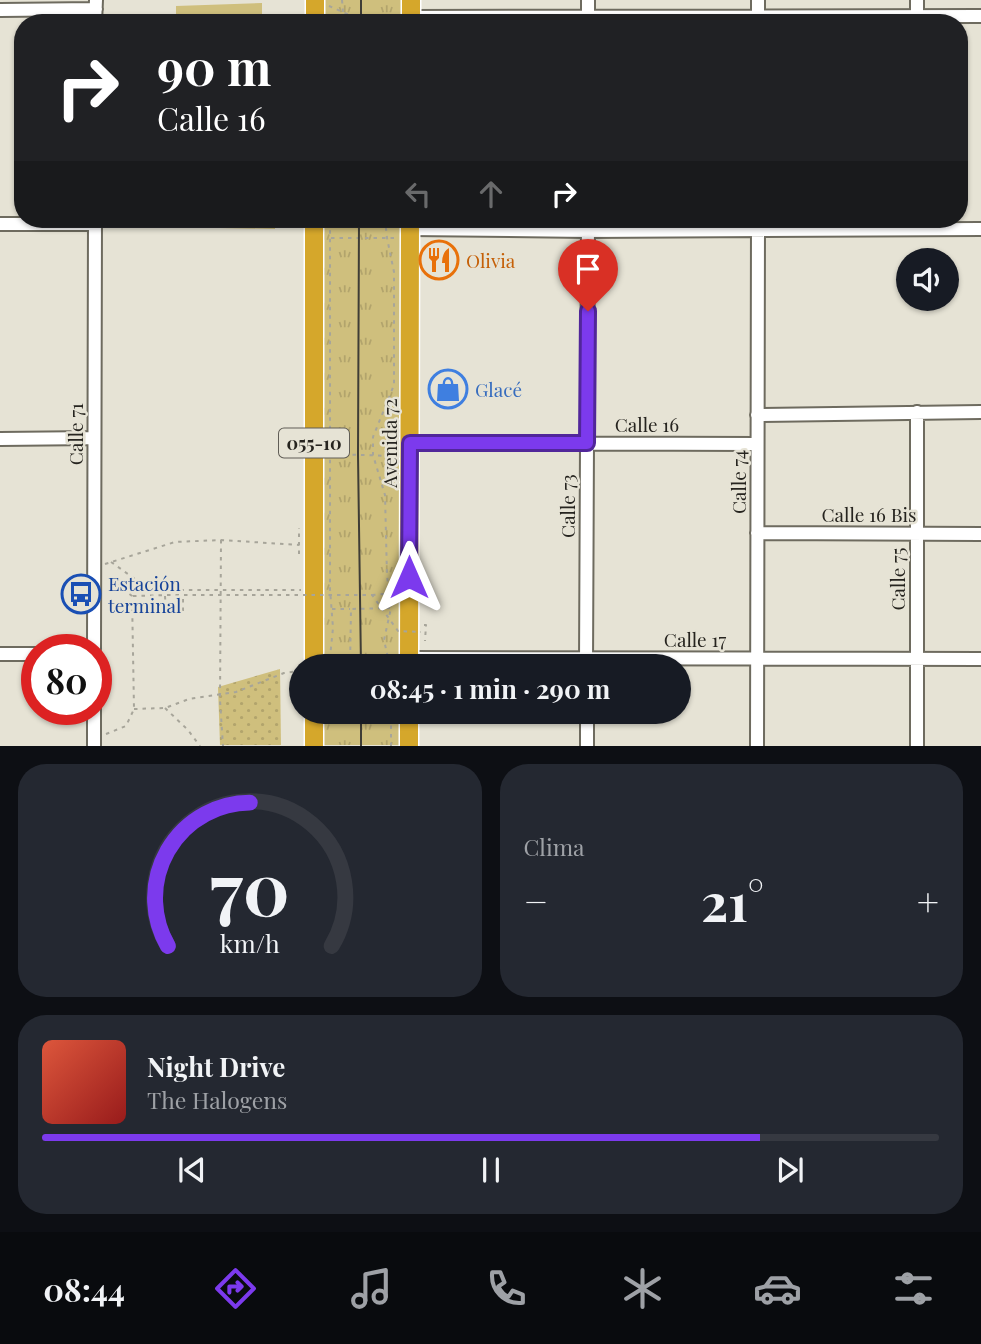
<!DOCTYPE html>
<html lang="es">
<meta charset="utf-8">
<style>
body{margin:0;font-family:"Playfair Display",serif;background:#242831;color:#f1f3f6;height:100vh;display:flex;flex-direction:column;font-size:26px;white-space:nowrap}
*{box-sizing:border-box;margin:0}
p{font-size:23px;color:#9ea1a6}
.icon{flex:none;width:38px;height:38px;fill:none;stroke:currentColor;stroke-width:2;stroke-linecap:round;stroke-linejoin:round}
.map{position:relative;height:746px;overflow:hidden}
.drawer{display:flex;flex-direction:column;gap:18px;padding:18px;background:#0d0f14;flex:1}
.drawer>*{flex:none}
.hud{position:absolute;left:14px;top:14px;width:954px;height:214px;border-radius:28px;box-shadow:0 2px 5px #0004;background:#202124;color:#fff;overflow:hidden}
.controls{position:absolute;left:896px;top:248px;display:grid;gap:14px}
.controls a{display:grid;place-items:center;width:63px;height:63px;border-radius:50%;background:#171b24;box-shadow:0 2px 5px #0004;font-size:35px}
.speed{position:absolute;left:21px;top:634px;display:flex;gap:14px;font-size:35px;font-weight:700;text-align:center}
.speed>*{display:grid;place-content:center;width:91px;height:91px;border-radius:50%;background:#171b24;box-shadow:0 2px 5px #0004;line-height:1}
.speed .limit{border:10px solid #d22;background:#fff;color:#111}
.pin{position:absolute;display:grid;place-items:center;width:60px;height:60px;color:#fff;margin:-72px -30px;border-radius:50% 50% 50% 0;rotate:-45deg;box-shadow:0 0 7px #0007}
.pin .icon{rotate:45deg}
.me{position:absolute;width:77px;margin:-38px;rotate:0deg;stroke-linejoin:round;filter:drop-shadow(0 0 5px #0008)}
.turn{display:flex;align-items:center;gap:24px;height:147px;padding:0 28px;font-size:32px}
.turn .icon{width:91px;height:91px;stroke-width:2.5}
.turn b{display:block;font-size:49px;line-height:60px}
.lanes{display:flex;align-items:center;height:66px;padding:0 28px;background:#0003;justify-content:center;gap:35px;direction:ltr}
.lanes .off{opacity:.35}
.big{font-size:52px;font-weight:700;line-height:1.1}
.drawer .widget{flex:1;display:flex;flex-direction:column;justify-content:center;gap:10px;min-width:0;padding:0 24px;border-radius:28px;background:#242831}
.drawer .dial{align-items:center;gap:0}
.dial svg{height:182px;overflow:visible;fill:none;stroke:#363941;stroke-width:7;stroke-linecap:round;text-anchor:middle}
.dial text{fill:#f1f3f6;stroke:none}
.song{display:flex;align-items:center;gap:21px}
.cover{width:84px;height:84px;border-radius:10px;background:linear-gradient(135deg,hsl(10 70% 55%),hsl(0 70% 35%))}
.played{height:7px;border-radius:4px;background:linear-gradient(90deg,#7c3aed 80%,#363941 80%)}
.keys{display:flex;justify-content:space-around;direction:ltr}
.heat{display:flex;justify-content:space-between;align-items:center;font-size:38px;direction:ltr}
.drawer .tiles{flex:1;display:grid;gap:18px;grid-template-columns:1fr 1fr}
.widget:last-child{grid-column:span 2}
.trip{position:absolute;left:289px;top:654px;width:402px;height:70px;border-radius:35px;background:#171b24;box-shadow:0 2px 5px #0004;font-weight:700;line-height:70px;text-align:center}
.dock{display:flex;height:112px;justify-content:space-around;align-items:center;background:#090b0e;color:#9ea1a6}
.dock .icon{width:49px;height:49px}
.dock .current{color:#7c3aed}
.dock b{font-size:32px;color:#f1f3f6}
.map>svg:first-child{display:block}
.grass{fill:url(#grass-tufts)}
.park{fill:url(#park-dots)}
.garden{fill:#cfbf7d}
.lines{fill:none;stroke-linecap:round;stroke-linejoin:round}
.minor-casing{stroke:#6e6b5f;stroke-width:16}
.highway-casing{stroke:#fff;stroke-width:21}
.path{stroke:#a7a59a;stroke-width:2;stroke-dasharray:3.5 5;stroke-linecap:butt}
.minor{stroke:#fff;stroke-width:12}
.highway{stroke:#d5a72b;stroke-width:18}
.tram{stroke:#3f3d36;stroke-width:2}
.path-bridge{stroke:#a7a59a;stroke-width:2;stroke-dasharray:3.5 5;stroke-linecap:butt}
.route-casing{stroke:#51269a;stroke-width:18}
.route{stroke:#7c3aed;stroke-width:12}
.labels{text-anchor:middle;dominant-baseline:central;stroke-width:5;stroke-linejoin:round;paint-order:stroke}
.shield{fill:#e6e3d5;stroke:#605d56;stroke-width:2}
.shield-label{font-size:18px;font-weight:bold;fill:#26241f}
.food-label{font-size:19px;fill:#c56008;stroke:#e6e3d5;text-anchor:start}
.shop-label{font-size:19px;fill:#366cbe;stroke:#e6e3d5;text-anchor:start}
.street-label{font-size:19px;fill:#26241f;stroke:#e6e3d5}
.transit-label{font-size:19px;fill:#164399;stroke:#e6e3d5;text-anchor:start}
</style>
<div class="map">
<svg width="981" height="746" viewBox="0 0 981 746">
<defs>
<pattern id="grass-tufts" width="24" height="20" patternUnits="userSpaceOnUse" patternTransform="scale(1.75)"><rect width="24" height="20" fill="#cfbf7d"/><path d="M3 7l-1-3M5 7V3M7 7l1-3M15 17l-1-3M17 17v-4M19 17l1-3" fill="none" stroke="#b2a46c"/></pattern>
<pattern id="park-dots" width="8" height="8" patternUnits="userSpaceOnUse" patternTransform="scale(1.75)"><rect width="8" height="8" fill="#cfbf7d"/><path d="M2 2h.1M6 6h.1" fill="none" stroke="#b2a46c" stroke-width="1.8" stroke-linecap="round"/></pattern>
</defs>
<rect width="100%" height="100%" fill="#e6e3d5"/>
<path class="grass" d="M323,0H402V23H323Z
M324,219H400V667H324Z
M323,712H400V745H323Z"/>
<path class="park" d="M280,669L281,745H220L218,687Z"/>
<path class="garden" d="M262,3V23H176V6Z
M172,219H275V229L172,227Z"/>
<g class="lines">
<defs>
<path id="minor" d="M917,0V22
M0,10L96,9
M411,17L981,16
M588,22V0
M95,23L96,0
M758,23V0
M0,224H95
M410,229L588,231L981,229
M757,415L981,412
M0,439L94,438
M410,443L757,444
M757,533L981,534
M94,649L95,219
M0,654H37
M409,658L981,659
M586,667L588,219
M587,712V746
M94,746V709
M757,746L758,219
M917,746V412"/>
<path id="highway" d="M315,0V23
M411,23V0
M314,219V667
M409,667L410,219
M314,746V712
M409,746V712"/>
</defs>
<use href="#minor" class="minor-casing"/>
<use href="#highway" class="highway-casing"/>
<path class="path" d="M342,0L344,23
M329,6L361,20L398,22
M385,219L387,238L394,272V385L373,437V455L385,495L387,576L391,608L384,640L390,667
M331,238H395
M327,454L394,456
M221,540L220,700L223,746
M299,554V528
M111,562L135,579L169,590H301
M105,564L175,542L221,540L299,545
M372,595L383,594L386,607
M133,596L167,595
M165,596L166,612
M332,609H350
M183,611V595
M424,625H426L425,641
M329,667L333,628L330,589V219
M350,667L351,609L390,608
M301,704V671
M165,708L188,730L200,746
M134,709L165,708L189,699L236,692L284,673L300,671
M106,734L126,726L134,709L132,596L106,576
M391,746V712"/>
<use href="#minor" class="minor"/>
<use href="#highway" class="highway"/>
<path class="tram" d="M361,23V0
M359,219L358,455L361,667
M361,746V712"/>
<path class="path-bridge" d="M167,595H372L398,631L421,632"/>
</g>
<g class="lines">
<defs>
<path id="route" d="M409,577L410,443H587L588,311"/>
</defs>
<use href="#route" class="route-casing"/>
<use href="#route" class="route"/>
</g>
<defs>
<symbol id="restaurant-ring" viewBox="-11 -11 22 22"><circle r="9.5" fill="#e6e3d5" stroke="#e8710a" stroke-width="1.5"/><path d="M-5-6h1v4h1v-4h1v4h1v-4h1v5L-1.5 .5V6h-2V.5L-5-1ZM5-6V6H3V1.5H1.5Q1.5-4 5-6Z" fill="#e8710a"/></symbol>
<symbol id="shop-ring" viewBox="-11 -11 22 22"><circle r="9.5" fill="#e6e3d5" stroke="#3f7fe0" stroke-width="1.5"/><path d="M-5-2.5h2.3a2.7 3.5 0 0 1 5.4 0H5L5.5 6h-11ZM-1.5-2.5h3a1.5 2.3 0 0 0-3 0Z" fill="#3f7fe0"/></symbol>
<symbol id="bus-ring" viewBox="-11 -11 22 22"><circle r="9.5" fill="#e6e3d5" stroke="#1a4fb4" stroke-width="1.5"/><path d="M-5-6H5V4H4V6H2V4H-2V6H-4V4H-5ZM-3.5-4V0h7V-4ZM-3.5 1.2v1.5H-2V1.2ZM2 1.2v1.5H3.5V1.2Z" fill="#1a4fb4"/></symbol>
</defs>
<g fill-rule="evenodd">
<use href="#restaurant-ring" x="417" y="238" width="44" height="44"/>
<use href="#shop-ring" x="426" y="367" width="44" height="44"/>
<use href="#bus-ring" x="59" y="572" width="44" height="44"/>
</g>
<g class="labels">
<rect class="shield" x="279" y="428.5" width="70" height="29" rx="5"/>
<g class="shield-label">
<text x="314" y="443">055-10</text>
</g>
<g class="food-label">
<text x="466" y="260">Olivia</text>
</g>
<g class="shop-label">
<text x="475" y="389">Glacé</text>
</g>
<g class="street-label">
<text x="647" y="424">Calle 16</text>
<text transform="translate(75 434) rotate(-90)">Calle 71</text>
<text transform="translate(389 443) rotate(-90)">Avenida 72</text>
<text transform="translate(738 482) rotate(-90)">Calle 74</text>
<text transform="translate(567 506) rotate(-90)">Calle 73</text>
<text x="869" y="514">Calle 16 Bis</text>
<text transform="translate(897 579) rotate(-90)">Calle 75</text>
<text x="695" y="639">Calle 17</text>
</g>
<g class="transit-label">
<text x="108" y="583">Estación<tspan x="108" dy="22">terminal</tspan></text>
</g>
</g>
</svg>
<div class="controls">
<a><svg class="icon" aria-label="sound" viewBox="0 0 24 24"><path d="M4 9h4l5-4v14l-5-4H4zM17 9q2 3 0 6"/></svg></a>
</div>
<div class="speed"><div class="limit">80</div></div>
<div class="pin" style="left:588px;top:311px;background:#d93025"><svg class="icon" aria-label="arrive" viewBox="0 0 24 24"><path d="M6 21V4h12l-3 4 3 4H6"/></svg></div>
<svg class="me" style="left:409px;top:577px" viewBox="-20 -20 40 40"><path d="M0-17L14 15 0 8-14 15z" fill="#7c3aed" stroke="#fff" stroke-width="4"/></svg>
<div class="trip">08:45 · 1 min · 290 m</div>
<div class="hud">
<div class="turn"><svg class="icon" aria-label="right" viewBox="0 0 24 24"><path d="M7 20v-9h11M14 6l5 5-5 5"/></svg><div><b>90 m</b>Calle 16</div></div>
<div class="lanes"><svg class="icon off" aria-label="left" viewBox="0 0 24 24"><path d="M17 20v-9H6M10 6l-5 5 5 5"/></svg><svg class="icon off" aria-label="ahead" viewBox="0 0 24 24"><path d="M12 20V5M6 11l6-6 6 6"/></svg><svg class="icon" aria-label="right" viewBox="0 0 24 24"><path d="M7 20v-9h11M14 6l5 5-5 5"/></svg></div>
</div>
</div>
<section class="drawer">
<div class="tiles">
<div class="widget dial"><svg viewBox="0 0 100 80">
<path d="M14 69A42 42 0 1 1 86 69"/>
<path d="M14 69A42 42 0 0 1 50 6" stroke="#7c3aed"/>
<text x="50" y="56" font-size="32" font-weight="700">70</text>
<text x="50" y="72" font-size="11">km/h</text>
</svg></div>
<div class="widget"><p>Clima</p>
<div class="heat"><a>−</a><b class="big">21°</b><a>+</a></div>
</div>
<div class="widget">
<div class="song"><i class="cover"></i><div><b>Night Drive</b><p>The Halogens</p></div></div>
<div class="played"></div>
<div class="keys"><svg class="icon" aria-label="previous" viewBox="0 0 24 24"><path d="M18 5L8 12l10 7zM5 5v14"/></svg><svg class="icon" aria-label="pause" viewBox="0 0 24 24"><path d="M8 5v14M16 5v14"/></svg><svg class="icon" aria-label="next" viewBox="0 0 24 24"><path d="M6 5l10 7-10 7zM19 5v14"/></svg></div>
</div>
</div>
</section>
<nav class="dock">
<b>08:44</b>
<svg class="icon current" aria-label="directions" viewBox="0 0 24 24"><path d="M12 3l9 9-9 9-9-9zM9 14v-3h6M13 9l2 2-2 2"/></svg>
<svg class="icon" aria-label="music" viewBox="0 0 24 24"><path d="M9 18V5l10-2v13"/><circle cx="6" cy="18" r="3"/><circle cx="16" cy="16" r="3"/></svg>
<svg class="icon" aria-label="phone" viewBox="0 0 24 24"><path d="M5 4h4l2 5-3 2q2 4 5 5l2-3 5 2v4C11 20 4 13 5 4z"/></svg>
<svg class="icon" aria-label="climate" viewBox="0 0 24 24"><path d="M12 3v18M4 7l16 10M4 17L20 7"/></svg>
<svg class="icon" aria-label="car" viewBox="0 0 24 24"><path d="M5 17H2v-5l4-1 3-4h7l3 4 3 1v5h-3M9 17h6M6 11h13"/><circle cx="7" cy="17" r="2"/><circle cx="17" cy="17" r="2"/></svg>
<svg class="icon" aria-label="filters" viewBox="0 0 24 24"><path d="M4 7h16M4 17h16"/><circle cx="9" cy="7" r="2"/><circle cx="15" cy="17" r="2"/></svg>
</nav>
